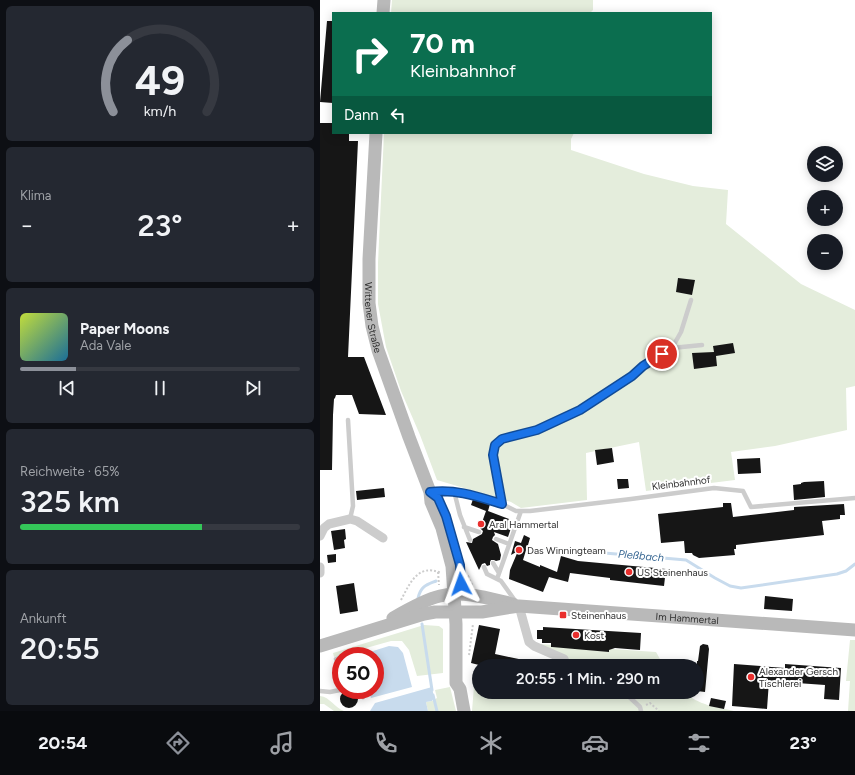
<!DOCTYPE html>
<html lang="de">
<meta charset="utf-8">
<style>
body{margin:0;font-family:Figtree,sans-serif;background:#242831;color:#f1f3f6;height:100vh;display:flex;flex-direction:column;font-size:15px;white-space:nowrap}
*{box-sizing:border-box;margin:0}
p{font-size:13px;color:#9ea1a6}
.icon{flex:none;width:22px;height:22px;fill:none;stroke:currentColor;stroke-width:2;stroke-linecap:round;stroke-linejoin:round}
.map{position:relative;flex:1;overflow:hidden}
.sheet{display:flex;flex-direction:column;gap:6px;padding:6px;background:#0d0f14;width:320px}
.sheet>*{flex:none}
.hud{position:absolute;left:12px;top:12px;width:380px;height:122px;border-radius:0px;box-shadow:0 2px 10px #0003;background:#0b6e4f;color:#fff;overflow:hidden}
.fabs{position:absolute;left:487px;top:146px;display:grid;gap:8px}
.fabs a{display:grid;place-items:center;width:36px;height:36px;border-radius:50%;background:#171b24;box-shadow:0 2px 10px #0003;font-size:20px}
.speed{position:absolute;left:12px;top:647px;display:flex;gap:8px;font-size:20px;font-weight:700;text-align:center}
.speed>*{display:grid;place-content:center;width:52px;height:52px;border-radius:50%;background:#171b24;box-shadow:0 2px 10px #0003;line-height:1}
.speed .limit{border:6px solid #d22;background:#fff;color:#111}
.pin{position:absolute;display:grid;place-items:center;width:34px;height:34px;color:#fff;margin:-17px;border:2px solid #fff;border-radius:50%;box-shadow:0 1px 4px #0007}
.me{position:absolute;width:44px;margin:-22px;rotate:356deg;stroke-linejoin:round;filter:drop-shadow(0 0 3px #0008)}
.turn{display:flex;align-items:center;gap:14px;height:84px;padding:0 12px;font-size:18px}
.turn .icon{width:52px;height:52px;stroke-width:2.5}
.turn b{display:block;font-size:28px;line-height:34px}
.then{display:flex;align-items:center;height:38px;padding:0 12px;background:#0003;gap:8px;font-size:15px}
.big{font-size:30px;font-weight:600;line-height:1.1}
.sheet .tile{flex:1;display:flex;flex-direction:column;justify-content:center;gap:6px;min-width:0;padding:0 14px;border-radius:6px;background:#242831}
.sheet .dial{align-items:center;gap:0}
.dial svg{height:104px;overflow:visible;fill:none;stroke:#363941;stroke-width:7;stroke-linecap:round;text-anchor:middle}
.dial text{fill:#f1f3f6;stroke:none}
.song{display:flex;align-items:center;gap:12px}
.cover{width:48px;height:48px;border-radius:6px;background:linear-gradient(135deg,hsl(70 70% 55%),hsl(200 70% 35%))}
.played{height:4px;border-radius:2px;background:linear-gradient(90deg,#8c9099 20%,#363941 20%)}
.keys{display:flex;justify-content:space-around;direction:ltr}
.heat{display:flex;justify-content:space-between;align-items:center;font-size:22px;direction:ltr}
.charge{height:6px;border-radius:3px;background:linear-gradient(90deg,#34c759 65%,#363941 0)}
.trip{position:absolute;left:152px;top:659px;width:232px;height:40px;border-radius:20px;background:#171b24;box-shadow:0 2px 10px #0003;font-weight:600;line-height:40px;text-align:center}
.menu{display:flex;height:64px;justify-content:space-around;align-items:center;background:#090b0e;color:#9ea1a6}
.menu .icon{width:28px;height:28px}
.menu .selected{color:#8c9099}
.menu b{font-size:18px;color:#f1f3f6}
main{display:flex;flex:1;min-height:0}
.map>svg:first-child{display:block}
.green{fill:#e4eddc}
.water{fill:#c8dbed}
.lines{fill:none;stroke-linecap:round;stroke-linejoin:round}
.stream{stroke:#c8dbed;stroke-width:3}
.building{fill:#161616}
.path{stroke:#ccc;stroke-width:2;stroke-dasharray:2 2;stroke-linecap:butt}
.service{stroke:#ccc;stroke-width:4.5}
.minor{stroke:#ccc;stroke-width:9}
.secondary{stroke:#b9b9b9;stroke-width:13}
.route-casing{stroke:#114b97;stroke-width:10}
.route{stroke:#1a73e8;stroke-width:7}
.poi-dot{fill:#ea2f2d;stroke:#fff;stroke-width:1.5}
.labels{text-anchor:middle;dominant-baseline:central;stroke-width:4;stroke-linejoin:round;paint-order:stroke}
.street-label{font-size:10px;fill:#2f2f2f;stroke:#fff}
.poi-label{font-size:10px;fill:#2f2f2f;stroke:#fff;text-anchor:start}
.water-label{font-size:11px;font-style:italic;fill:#3a6994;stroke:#fff}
</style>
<main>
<section class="sheet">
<div class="tile dial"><svg viewBox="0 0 100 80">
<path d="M14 69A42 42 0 1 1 86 69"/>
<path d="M14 69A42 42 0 0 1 25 14" stroke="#8c9099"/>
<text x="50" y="56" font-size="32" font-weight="700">49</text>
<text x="50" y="72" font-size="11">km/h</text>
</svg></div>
<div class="tile"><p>Klima</p>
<div class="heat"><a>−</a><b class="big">23°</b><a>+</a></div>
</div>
<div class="tile">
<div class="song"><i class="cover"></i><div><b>Paper Moons</b><p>Ada Vale</p></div></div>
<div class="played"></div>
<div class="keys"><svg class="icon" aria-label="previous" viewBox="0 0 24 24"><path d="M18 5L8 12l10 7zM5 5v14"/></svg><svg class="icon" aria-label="pause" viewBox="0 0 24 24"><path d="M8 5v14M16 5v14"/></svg><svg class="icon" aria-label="next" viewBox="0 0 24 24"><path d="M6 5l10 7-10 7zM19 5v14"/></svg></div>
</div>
<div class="tile"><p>Reichweite · 65%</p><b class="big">325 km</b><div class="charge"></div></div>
<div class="tile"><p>Ankunft</p><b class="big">20:55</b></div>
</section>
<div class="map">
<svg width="535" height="711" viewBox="0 0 535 711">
<rect width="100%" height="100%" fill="#fff"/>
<path class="green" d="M72,0H273V10L270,13H71Z
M64,133H254L251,139V150L324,174L373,186L408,190L406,224L481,284L535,310V386L526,388L527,430L455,446L411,452L415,480L326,491L319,442L266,453L267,500L201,508L191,502L117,480L100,435L81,391L66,347L58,304V263Z
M104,625L119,626L123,629V673L97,676L89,650L82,641H71L14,657L13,653Z
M530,640H535V711H528L530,681H526Z
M219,644L336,652L344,666H246L248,664L242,657Z
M157,669H159V692H365C377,705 397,707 414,711H152L154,686L158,674Z
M130,687L136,711H108L106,702L112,701L117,698L115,690Z
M0,696C10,697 15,708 24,711H14L4,704H0Z"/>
<path class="water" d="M69,646L78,647L83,653L92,687L51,698L48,690H55V656H37Z
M112,687L114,698L112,701L106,702L108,711H50L55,703Z"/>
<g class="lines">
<path class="stream" d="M217,550L238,549L366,560L395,578L410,586L421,588L517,574L526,571L535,564
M98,598C101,586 106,585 116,581
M102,624L112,690
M113,695L117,711"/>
</g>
<path class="building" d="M7,21H13V103L0,102Z
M0,123H13V133H29V141H38L28,357H44L66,415L39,414L32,395H16L15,398L14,399L13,415L12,470H0Z
M358,278L375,280L372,295L356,292Z
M413,343L415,353L396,356L397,366L374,369L372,353L394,352L393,346Z
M292,448L294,462L277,465L275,450Z
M440,458L441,473L418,474L417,459Z
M297,479H308L309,488L298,489Z
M504,481L505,497L474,500L473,485L481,484V483L484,482Z
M64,488L65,497L37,500L36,491Z
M153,499L170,504L168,511L189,519L192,525L188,537L174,532L175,535L173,537L172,540L178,544L181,555L180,560L176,561L174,560H171L170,562V565L167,566L165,563L162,564L159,570L146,542L152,543L153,539L162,534L163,531L160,528L166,511L151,505Z
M403,503H411L413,517L474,510V507L524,504L525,515H520V519L502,521L504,535L416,545V549H414L415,555L379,558L373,555L372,553H365L364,541L341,543L338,514L403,507Z
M25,529L26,539L24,540L25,548L14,550L11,531Z
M204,535L210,538L208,545L210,546L207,547L203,560L220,567V565L237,572L241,556L258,561L346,569L344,586L290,580V578L250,573L248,582L229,577L223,592L189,579L190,570L198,551L191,555L195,541L201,543Z
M16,554V562L8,563L7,555Z
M34,583L38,611L20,614L16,586Z
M445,596L473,599L472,611L444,609Z
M159,625L180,629L175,654L213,662V666H163L151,663Z
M223,627L321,633L320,650L295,648L289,650V652L232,647H231V643H222V639H217V630H223Z
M383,644L388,645L389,649L385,692L377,691V661H378L380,646Z
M414,664L465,668V664L521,668L519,700L504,699L505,685L449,681L447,709L412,706Z
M20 699a9 9 0 1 1 18 0a9 9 0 1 1-18 0Z
M391,698L406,701L404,709L389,706Z"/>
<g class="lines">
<path class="path" d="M118,572L119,585
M144,575L148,576L152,585
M81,600C90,583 98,563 121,573
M149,655L153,624
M326,705L330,703L339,711"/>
<path class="service" d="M352,348L361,332L371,300
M28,420L33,506L30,519
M134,491L140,515L150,540
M111,492L124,490L144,492L182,504L196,511H210L311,499L394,488L423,491L431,507L535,498
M182,504L173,455L175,445L182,439L217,430L260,410L312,376L323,366L352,348L382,345
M144,527L159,532
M176,539L189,544
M173,563L179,573
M164,567L167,574L181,581L196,602
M177,579L201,511
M25,656L34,653
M21,657L16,659L21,672
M244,659L258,666
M38,690L43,697
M0,691L10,692L20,690L21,688
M304,692L320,707L321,711"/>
<path class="minor" d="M0,536L4,528L9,524L30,519L37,521L63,538
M0,567V573
M199,606L209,642L214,646L244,659"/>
<g class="secondary">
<path d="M63,13L64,0"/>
<path id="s1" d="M56,133L49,259V303L52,326L58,350L89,437L110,492L111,502L122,528L132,566L136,624V683L140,689L144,711"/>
<path d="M73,618C85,611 107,599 120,596C144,590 171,599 193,604"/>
<path id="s2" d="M0,646L104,614L115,612H162L199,606L535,630"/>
</g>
</g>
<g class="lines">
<defs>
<path id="route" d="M141,584L140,565L126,516L118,498L110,492C137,489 156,496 182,504L173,455L175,445L182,439L217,430L260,410L312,376L323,366L342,354"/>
</defs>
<use href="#route" class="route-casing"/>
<use href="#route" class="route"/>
</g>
<g class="poi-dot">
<circle cx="161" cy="524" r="4"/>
<circle cx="199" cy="550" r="4"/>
<circle cx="309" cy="572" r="4"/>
<rect x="239" y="611" width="8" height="8" rx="2"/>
<circle cx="256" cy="635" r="4"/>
<circle cx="431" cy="677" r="4"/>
</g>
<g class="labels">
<g class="street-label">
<text stroke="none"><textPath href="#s1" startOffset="185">Wittener Straße</textPath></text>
<text transform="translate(361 483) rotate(-7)">Kleinbahnhof</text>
<text stroke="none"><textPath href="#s2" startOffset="373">Im Hammertal</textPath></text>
</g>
<g class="poi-label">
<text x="169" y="524">Aral Hammertal</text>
<text x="207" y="550">Das Winningteam</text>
<text x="317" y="572">US Steinenhaus</text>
<text x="251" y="615">Steinenhaus</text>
<text x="264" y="635">Kost</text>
<text x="439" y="671">Alexander Gersch<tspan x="439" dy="12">Tischlerei</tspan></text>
</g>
<g class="water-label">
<text transform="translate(321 556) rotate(5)">Pleßbach</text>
</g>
</g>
</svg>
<div class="fabs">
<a><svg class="icon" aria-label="layers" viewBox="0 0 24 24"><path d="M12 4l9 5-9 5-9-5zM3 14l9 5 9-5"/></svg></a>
<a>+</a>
<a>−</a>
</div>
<div class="speed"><div class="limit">50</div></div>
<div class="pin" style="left:342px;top:354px;background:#d93025"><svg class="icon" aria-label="arrive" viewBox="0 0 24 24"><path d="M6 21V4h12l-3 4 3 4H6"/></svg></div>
<svg class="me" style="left:141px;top:584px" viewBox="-20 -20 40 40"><path d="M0-17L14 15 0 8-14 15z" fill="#1a73e8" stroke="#fff" stroke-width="4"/></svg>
<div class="trip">20:55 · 1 Min. · 290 m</div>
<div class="hud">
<div class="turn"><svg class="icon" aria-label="right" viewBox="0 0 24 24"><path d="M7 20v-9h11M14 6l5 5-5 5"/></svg><div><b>70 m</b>Kleinbahnhof</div></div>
<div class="then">Dann<svg class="icon" aria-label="left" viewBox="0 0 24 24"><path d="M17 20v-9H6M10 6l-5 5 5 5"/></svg></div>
</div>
</div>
</main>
<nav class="menu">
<b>20:54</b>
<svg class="icon selected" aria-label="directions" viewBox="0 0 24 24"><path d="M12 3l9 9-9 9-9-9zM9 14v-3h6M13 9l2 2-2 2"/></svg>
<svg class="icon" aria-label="music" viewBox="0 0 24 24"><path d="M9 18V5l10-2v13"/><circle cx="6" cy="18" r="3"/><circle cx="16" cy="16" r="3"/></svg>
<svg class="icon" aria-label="phone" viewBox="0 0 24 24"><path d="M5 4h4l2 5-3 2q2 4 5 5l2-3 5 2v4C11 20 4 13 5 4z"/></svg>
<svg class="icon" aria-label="climate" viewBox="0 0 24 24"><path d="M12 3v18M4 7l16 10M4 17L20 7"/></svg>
<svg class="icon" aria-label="car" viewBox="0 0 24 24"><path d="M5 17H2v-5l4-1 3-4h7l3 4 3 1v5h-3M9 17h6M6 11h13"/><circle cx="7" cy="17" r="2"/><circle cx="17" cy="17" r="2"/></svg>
<svg class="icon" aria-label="filters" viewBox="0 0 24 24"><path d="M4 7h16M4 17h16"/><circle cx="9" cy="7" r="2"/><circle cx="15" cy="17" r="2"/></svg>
<b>23°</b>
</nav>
